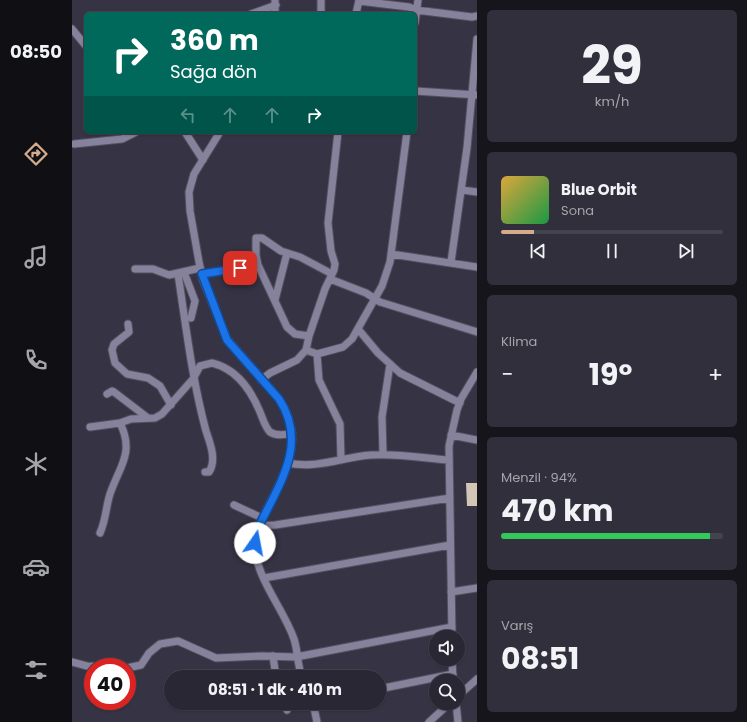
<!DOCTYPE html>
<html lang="tr">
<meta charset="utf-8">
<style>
body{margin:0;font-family:Poppins,sans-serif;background:#302f3b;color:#f1f3f6;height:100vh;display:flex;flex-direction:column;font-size:15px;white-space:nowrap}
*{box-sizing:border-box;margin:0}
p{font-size:13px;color:#a5a5ac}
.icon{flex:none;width:22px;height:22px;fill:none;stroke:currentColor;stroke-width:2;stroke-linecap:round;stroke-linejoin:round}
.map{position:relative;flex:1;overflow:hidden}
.drawer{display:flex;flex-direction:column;gap:10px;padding:10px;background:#16151c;width:270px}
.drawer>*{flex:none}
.top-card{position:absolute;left:12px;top:12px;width:333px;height:122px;border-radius:6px;box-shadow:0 1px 3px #0004,0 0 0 1px #44444e;background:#00695c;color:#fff;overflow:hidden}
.tools{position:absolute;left:357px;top:630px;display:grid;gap:8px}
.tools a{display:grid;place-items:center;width:36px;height:36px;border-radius:50%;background:#282733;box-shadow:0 1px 3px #0004,0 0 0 1px #44444e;font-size:20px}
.speed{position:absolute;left:12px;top:658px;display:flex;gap:8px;font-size:20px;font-weight:700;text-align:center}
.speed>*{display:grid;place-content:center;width:52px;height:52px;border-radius:50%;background:#282733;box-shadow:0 1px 3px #0004,0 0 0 1px #44444e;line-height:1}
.speed .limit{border:6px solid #d22;background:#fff;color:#111}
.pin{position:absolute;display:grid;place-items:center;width:34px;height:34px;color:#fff;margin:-17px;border-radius:8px;box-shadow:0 2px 6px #0006}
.me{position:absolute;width:44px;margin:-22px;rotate:12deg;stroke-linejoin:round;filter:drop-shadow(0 0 3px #0008)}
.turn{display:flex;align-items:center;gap:14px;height:84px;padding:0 20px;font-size:18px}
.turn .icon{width:52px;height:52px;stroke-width:2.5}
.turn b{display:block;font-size:28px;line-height:34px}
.lanes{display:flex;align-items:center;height:38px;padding:0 20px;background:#0003;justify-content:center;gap:20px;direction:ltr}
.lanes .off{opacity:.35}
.big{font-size:30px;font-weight:700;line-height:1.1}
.drawer .card{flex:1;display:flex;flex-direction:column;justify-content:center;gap:6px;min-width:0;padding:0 14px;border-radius:6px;background:#302f3b}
.drawer .dial{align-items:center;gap:0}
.dial b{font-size:52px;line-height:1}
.song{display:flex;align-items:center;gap:12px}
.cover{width:48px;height:48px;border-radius:6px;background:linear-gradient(135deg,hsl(40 70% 55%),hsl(140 70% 35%))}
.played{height:4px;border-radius:2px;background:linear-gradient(90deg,#d6ab8b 15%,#44444e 15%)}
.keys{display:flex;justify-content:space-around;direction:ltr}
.heat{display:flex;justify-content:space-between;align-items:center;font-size:22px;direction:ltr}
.charge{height:6px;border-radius:3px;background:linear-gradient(90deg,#34c759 94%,#44444e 0)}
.trip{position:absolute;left:92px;top:670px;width:222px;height:40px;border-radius:20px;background:#282733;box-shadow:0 1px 3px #0004,0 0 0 1px #44444e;font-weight:700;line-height:40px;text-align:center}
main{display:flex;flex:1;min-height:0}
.dock{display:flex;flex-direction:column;width:72px;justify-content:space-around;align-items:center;background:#101014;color:#a5a5ac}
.dock .icon{width:28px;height:28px}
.dock .current{color:#d6ab8b}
.dock b{font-size:18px;color:#f1f3f6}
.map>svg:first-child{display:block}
.building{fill:#d4c6b5}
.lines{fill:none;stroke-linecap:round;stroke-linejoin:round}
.minor-casing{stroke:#52505f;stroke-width:9}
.minor{stroke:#86829c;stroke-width:7}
.route-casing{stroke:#114b97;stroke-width:10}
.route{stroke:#1a73e8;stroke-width:7}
</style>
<main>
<nav class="dock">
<b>08:50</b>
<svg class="icon current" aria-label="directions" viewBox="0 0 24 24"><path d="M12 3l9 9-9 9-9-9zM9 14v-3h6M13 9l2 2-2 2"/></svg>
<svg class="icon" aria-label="music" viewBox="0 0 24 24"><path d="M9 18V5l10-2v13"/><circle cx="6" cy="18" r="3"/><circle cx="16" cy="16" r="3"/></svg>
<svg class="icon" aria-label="phone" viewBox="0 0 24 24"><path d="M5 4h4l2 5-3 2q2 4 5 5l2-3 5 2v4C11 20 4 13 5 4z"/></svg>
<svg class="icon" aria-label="climate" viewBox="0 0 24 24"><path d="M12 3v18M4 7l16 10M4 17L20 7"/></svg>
<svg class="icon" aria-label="car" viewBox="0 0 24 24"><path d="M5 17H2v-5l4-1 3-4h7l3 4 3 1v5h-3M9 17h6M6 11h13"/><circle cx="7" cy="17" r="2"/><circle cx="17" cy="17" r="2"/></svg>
<svg class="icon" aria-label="filters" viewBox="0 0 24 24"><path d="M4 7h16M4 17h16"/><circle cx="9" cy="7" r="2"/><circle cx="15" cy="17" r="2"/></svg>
</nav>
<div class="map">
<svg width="405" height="722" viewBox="0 0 405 722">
<rect width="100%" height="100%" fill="#363444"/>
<path class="building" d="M394,483H405V506H395Z"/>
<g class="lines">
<defs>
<path id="minor" d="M287,1L337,7L344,10L400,17L405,16
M179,14L204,5
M203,14V0
M249,14V0
M284,14L287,0
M343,23L346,0
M0,29L14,46
M343,91L405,95
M113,132L131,160
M148,132L122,174L117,192L118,211L127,262L131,280L155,339L207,399C234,439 213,472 195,509C189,521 184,531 183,544C183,578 211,607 222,639C226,651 225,664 230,677
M2,144L50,139L64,132
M390,190L405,192
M319,254L405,267
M379,262L395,148L405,39
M63,269H81L97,275L128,268
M112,272L123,301L119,318
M106,274C114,326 120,379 134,431C138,443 145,460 137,472H133
M130,274L186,265
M258,279L294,293L308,302L405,332
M203,300L215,253
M56,324L57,332L42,344L40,350L43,363L55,374L76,378L88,386L99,405
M286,329L306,353L328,373L388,403
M237,336L223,334L215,327L186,265L184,255V238H190L209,251L228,257L260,274
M234,350L245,354L271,347L280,339L310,286L318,262L335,132
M245,354L247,380L268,424L269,460
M189,380L198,373L225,360L234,350L237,336L253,289L262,270L263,264L259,251L256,223L266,132
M35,394L40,391L42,392L76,418
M18,427L48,423L59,419L83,418L90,414L121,379L128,366L140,363C165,369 179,390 188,412C191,419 193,427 198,432C204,436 213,435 220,433
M379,435L405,440
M311,454L310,417L318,364
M216,463C245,469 271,457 299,455C325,453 351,458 377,460
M162,505L190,518
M186,526L203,525L378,498
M28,533C34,520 34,506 38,494C47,467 63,453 48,423
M192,578L378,545
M379,592L405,588
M380,637L377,446L385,410L389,399L405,372
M201,656L204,677
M380,659L381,681
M0,662L15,666L49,667
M55,668L69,665L77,653L88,644L106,641L144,658L190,656L224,657L380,627
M307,689L381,674
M386,696L405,679
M212,703L215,710
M241,703L245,722
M384,703L386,722
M357,722L378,703"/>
</defs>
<use href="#minor" class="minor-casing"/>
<use href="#minor" class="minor"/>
</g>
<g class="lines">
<defs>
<path id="route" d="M168,268L130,274L155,340L207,399C236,443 208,483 188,524L184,532L183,543"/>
</defs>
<use href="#route" class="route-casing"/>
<use href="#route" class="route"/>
</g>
</svg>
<div class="tools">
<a><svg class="icon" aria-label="sound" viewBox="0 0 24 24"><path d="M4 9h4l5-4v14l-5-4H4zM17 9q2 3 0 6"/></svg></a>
<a><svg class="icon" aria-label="search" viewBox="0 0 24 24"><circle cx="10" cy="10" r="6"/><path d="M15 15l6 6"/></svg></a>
</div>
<div class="speed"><div class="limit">40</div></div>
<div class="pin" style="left:168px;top:268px;background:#d93025"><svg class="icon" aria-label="arrive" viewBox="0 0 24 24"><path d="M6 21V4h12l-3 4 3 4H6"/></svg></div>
<svg class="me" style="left:183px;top:543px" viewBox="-20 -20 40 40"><circle r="19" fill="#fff"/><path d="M0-13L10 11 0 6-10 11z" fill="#1a73e8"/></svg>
<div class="trip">08:51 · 1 dk · 410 m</div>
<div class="top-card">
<div class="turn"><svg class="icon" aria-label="right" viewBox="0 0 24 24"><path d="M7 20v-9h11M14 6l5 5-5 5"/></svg><div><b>360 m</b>Sağa dön</div></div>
<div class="lanes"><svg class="icon off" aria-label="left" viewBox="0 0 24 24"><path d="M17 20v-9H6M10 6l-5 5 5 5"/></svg><svg class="icon off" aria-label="ahead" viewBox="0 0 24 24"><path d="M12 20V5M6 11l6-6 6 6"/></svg><svg class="icon off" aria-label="ahead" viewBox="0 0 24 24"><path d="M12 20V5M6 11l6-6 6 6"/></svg><svg class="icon" aria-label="right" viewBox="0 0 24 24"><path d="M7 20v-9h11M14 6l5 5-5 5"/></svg></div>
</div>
</div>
<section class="drawer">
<div class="card dial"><b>29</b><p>km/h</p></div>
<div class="card">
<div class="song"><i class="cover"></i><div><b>Blue Orbit</b><p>Sona</p></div></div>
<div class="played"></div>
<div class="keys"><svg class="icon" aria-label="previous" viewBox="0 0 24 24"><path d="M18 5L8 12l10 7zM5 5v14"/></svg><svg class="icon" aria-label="pause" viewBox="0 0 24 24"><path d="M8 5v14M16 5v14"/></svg><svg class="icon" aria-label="next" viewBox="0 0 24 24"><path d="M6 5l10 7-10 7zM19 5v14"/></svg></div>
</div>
<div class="card"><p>Klima</p>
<div class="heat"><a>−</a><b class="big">19°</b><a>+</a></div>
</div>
<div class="card"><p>Menzil · 94%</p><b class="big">470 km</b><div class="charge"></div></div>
<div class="card"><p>Varış</p><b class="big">08:51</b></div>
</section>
</main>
